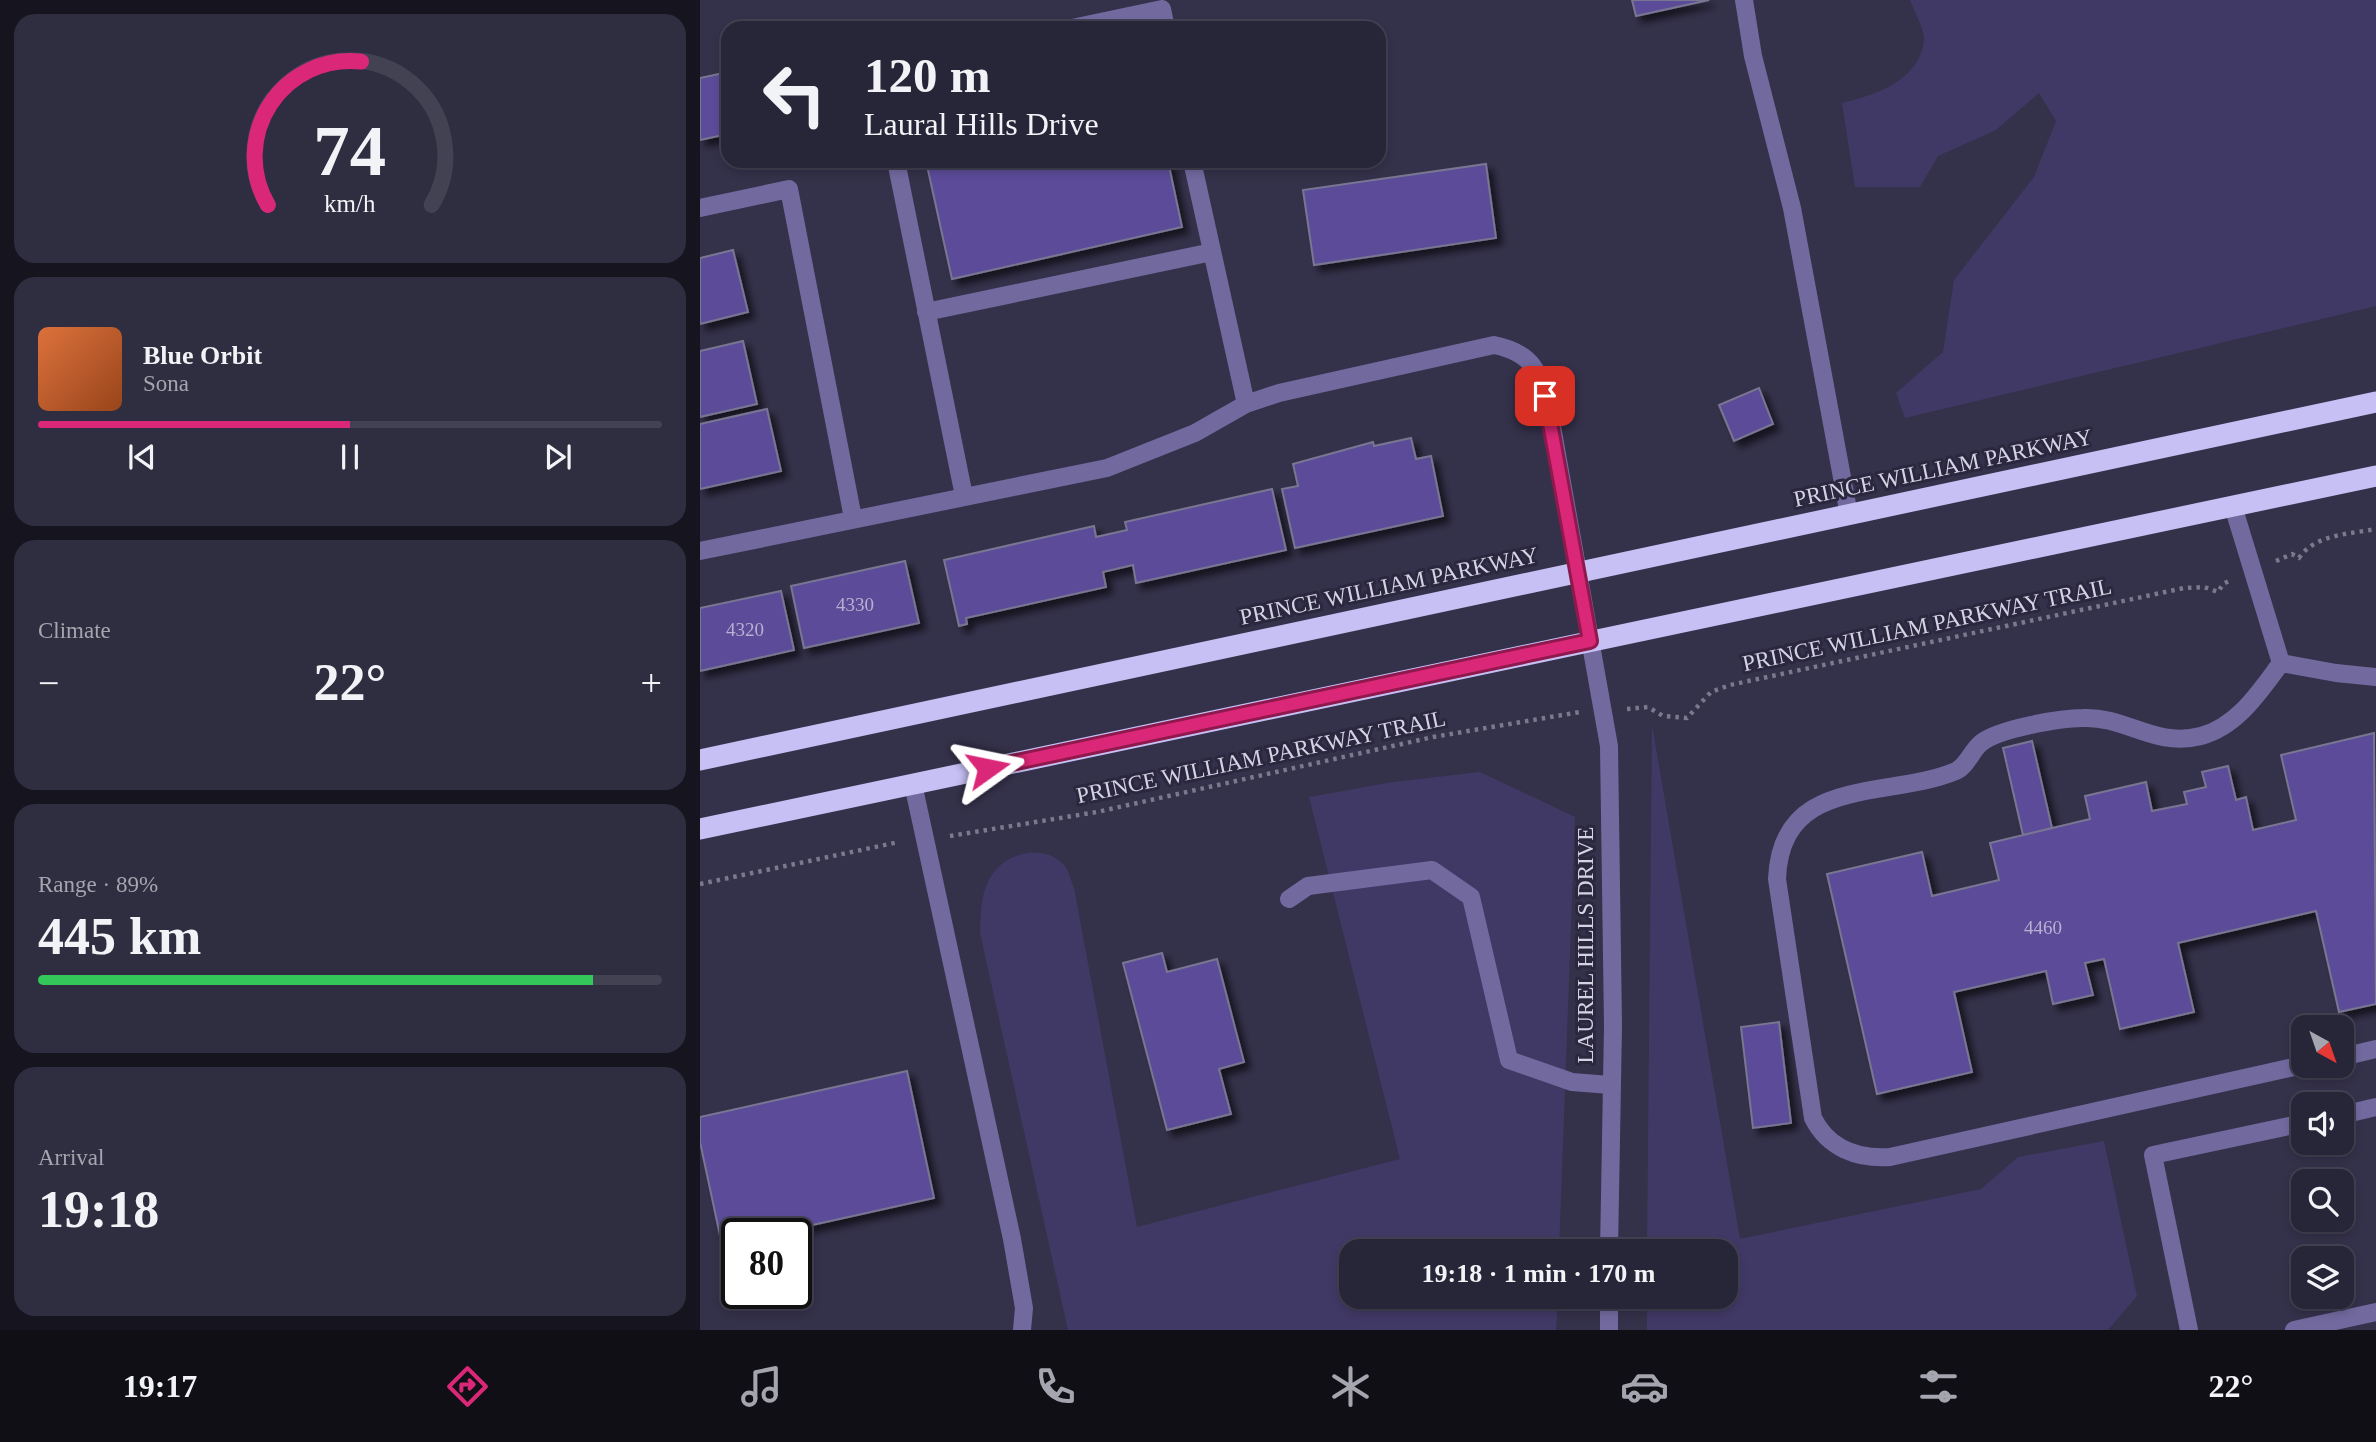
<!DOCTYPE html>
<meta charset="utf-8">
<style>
body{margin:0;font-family:Georgia,serif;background:#2f2d40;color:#f1f3f6;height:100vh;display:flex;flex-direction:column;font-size:26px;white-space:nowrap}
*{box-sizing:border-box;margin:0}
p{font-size:23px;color:#a4a5ae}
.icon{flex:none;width:38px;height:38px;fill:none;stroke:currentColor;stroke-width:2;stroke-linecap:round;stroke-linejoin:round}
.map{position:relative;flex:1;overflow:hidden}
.side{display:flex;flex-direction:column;gap:14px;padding:14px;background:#15141f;width:700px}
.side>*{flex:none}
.banner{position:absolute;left:21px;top:21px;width:665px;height:147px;border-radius:21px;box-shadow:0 4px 10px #0003,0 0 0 2px #434253;background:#272538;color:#f1f3f6;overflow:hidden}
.needle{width:46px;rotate:140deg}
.fabs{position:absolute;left:1591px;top:1015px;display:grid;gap:14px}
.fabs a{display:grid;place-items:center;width:63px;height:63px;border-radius:14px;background:#272538;box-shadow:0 4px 10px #0003,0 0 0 2px #434253;font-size:35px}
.speed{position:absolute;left:21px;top:1218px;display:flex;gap:14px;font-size:35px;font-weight:700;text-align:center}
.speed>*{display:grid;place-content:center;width:91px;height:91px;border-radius:50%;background:#272538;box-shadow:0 4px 10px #0003,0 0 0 2px #434253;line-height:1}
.speed .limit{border:4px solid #111;border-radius:10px;background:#fff;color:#111}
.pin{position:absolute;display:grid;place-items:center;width:60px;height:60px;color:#fff;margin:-30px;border-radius:14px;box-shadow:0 4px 10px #0006}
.me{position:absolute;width:77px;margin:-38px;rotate:78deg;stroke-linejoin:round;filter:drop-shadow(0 0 5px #0008)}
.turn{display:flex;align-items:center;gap:24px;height:147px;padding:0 28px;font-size:32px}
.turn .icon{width:91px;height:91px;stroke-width:2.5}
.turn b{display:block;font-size:49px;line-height:60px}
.big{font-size:52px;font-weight:700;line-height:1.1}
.side .widget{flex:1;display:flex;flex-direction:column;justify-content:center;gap:10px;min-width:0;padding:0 24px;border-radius:21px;background:#2f2d40}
.side .dial{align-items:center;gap:0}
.dial svg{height:182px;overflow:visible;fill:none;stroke:#434253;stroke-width:7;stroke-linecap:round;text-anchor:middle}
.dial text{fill:#f1f3f6;stroke:none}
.song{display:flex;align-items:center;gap:21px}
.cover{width:84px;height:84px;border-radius:10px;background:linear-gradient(135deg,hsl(20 70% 55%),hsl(20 70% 35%))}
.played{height:7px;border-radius:4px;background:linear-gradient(90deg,#db2777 50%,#434253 50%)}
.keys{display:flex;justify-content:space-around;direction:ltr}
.heat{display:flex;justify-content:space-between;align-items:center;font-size:38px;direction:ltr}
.charge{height:10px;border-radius:5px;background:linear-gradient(90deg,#34c759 89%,#434253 0)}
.trip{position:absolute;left:639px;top:1239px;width:399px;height:70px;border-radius:21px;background:#272538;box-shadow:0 4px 10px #0003,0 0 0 2px #434253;font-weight:700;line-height:70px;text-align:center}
.menu{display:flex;height:112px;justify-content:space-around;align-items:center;background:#100f16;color:#a4a5ae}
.menu .icon{width:49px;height:49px}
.menu .active{color:#db2777}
.menu b{font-size:32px;color:#f1f3f6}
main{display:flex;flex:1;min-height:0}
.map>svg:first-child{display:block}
.green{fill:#413965}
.building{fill:#5b4c99;stroke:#797692;stroke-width:2;filter:url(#shadow)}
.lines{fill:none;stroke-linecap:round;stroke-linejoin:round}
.path{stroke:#7b798e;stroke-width:4.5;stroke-dasharray:3.5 5;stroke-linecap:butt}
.minor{stroke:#726a9f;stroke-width:18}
.highway{stroke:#c6c0f4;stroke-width:21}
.route-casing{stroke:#8e194d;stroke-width:18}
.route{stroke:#db2777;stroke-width:12}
.labels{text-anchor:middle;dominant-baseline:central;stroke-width:6;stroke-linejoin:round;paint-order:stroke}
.number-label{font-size:19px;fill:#b6b1d0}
.street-label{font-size:23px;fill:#d4d3e3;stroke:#2a273f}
</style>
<main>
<section class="side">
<div class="widget dial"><svg viewBox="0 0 100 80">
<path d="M14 69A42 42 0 1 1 86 69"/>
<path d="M14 69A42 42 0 0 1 55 6" stroke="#db2777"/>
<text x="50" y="56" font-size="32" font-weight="700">74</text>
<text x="50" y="72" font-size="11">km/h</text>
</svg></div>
<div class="widget">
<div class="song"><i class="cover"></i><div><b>Blue Orbit</b><p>Sona</p></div></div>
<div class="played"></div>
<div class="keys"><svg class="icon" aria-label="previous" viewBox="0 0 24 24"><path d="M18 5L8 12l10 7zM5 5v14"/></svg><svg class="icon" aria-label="pause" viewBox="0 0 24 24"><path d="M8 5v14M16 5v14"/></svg><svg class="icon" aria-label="next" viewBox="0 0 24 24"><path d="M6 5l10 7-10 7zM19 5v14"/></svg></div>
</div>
<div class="widget"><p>Climate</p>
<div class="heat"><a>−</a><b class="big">22°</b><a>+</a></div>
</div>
<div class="widget"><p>Range · 89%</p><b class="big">445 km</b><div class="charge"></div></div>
<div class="widget"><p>Arrival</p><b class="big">19:18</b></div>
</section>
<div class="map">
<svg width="1676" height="1330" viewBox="0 0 1676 1330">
<defs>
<filter id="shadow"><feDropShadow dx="6" dy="6" stdDeviation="3.5" flood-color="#0009"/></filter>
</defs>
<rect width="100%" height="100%" fill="#34314a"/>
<path class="green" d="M1210,0H1676V306L1205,418L1196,393L1243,352L1254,280L1334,177L1356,121L1339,93L1296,130L1238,156L1220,187H1155L1142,103C1175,95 1219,81 1224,41C1225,30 1214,11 1210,0Z
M952,725L1040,1239L1281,1189L1318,1157L1404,1141L1437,1296L1408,1330H947V1297H1026V1251H947Z
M780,772L875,817L859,1251H651V1297H858L856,1330H368L280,933C281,914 280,897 289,880C302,854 341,842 363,864C369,870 371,881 374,888L437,1227L700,1159L609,797L693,782Z"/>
<path class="building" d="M932,0H1009L936,16Z
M28,72V134L0,140V78Z
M226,161H468L482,227L252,279Z
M786,164L796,238L614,265L603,190Z
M33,250L48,312L0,324V258Z
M43,341L57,404L0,417V351Z
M1059,388L1073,424L1034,441L1019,405Z
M67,409L81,471L0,489V424Z
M711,438L716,459L731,456L743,516L595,548L582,489L598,486L593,464L673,442L674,446Z
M572,489L586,550L436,583L433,565L403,572L406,587L266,618L267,624L259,626L244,560L394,526L396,537L427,530L425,522Z
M205,561L219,623L104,648L91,586Z
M81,591L94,650L0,671V608Z
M1674,733L1676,1004L1639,1012L1616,911L1478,943L1494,1012L1420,1029L1404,959L1385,963L1393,995L1353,1004L1346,971L1254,992L1272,1072L1177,1094L1127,874L1222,852L1232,896L1299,880L1290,843L1390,819L1385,796L1446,782L1452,811L1487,804L1484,792L1506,787L1502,772L1528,766L1536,800L1546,797L1553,830L1596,820L1581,755Z
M1332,741L1352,828L1323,835L1303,748Z
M462,953L467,972L517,959L544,1062L519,1069L531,1114L467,1130L423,963Z
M1079,1022L1091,1123L1053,1128L1041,1027Z
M207,1071L234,1198L72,1234H37V1241L22,1245L0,1142V1117Z"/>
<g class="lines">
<path class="path" d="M1576,561L1592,554L1599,558C1615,534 1650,534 1676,529
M927,709L948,707L963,716L987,718L1011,692L1030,685L1484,588L1504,587L1518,592L1523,584L1529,581
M250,836L397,812L733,737L880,712
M0,884L199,842"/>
<path class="minor" d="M1044,0L1053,56L1092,208L1149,515
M372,28L462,9L466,28
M196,161L264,496
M492,161L546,404
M0,208L89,189L153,518
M226,312L512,252
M1533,506L1581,663
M0,551L407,468L495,433L546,404L579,393L794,345C838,354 840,377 850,415L909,746L913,1026L909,1251
M1581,663C1560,691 1538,726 1501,736C1454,748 1426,716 1383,718C1360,718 1298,729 1281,743C1272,750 1267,766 1256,771C1187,800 1081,774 1077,879L1113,1118C1128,1148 1157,1159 1190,1157L1603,1065
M1581,663L1636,673L1676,677
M213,784L312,1239L324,1308L322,1330
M589,899L608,886L732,870L771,897L809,1060L872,1082L910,1085
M1642,1057L1676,1049
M1642,1115L1676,1107
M909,1330V1297
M1489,1330L1453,1155L1603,1123
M1594,1330L1676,1312"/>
<path class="highway" d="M0,760L1676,402
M0,829L1676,476"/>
</g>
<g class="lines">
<defs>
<path id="route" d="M288,768L890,641L845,396"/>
</defs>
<use href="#route" class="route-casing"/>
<use href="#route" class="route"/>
</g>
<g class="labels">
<g class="number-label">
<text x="155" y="604">4330</text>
<text x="45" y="629">4320</text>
<text x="1343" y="927">4460</text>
</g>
<g class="street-label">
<text transform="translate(1243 468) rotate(-12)">PRINCE WILLIAM PARKWAY</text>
<text transform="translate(689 586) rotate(-12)">PRINCE WILLIAM PARKWAY</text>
<text transform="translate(1227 625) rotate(-12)">PRINCE WILLIAM PARKWAY TRAIL</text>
<text transform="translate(561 757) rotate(-12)">PRINCE WILLIAM PARKWAY TRAIL</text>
<text transform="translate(885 945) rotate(-90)">LAUREL HILLS DRIVE</text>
</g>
</g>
</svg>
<div class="fabs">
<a><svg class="needle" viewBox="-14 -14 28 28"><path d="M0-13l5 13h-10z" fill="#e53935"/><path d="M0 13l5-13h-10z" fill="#a4a5ae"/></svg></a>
<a><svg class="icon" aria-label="sound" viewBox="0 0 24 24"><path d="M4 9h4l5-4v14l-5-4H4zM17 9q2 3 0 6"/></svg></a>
<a><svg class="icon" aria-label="search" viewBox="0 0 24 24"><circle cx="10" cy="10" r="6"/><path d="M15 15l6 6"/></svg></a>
<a><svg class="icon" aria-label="layers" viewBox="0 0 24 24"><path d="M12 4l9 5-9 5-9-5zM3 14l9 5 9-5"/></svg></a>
</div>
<div class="speed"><div class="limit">80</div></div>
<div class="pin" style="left:845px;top:396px;background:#d93025"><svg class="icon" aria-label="arrive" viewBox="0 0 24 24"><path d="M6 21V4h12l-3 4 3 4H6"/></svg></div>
<svg class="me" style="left:288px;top:768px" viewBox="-20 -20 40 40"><path d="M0-17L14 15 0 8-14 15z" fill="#db2777" stroke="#fff" stroke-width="4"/></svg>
<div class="trip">19:18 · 1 min · 170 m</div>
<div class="banner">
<div class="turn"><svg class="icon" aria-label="left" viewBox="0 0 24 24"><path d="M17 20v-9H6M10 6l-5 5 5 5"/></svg><div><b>120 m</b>Laural Hills Drive</div></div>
</div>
</div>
</main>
<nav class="menu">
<b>19:17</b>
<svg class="icon active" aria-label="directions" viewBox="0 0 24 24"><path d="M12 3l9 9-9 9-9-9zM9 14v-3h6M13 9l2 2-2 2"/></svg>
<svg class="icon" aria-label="music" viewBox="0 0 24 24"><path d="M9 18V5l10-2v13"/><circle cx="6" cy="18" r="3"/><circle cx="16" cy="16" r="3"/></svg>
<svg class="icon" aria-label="phone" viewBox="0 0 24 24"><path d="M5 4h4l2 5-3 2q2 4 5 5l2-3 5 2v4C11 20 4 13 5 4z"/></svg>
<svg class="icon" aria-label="climate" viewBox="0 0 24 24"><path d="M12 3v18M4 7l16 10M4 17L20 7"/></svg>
<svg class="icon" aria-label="car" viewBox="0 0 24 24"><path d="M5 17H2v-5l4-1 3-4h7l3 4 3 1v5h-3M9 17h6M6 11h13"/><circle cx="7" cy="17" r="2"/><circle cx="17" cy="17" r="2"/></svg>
<svg class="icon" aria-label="filters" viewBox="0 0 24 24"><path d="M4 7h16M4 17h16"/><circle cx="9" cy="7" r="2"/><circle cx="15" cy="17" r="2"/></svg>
<b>22°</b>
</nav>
